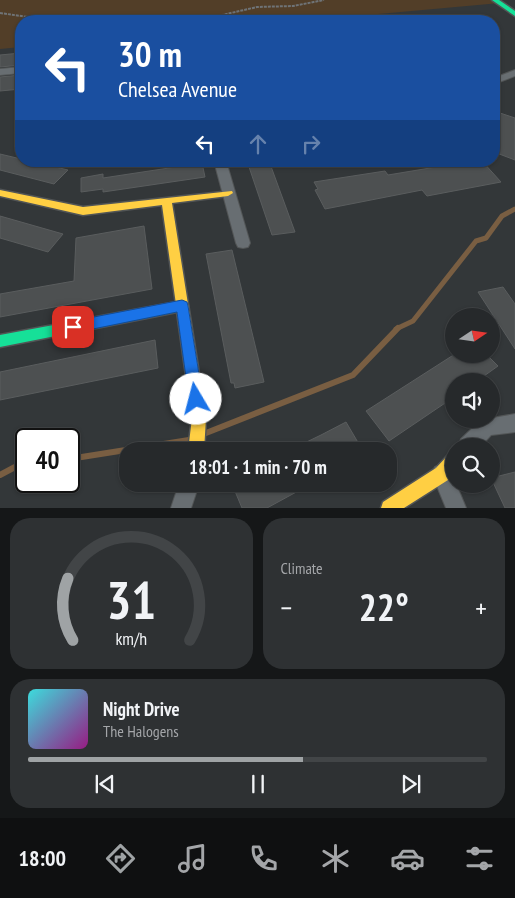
<!DOCTYPE html>
<meta charset="utf-8">
<style>
body{margin:0;font-family:"PT Sans Narrow",sans-serif;background:#2e3133;color:#f1f3f6;height:100vh;display:flex;flex-direction:column;font-size:19px;white-space:nowrap}
*{box-sizing:border-box;margin:0}
p{font-size:16px;color:#a4a6a9}
.icon{flex:none;width:28px;height:28px;fill:none;stroke:currentColor;stroke-width:2;stroke-linecap:round;stroke-linejoin:round}
.map{position:relative;height:508px;overflow:hidden}
.panel{display:flex;flex-direction:column;gap:10px;padding:10px;background:#151718;flex:1}
.panel>*{flex:none}
.top-card{position:absolute;left:15px;top:15px;width:485px;height:152px;border-radius:20px;box-shadow:0 1px 4px #0004,0 0 0 1px #424547;background:#1a4fa0;color:#fff;overflow:hidden}
.needle{width:32px;rotate:77deg}
.fabs{position:absolute;left:445px;top:308px;display:grid;gap:10px}
.fabs a{display:grid;place-items:center;width:55px;height:55px;border-radius:50%;background:#26292b;box-shadow:0 1px 4px #0004,0 0 0 1px #424547;font-size:25px}
.speed{position:absolute;left:15px;top:428px;display:flex;gap:10px;font-size:25px;font-weight:700;text-align:center}
.speed>*{display:grid;place-content:center;width:65px;height:65px;border-radius:50%;background:#26292b;box-shadow:0 1px 4px #0004,0 0 0 1px #424547;line-height:1}
.speed .limit{border:2px solid #111;border-radius:8px;background:#fff;color:#111}
.pin{position:absolute;display:grid;place-items:center;width:42px;height:42px;color:#fff;margin:-21px;border-radius:10px;box-shadow:0 2px 8px #0006}
.me{position:absolute;width:55px;margin:-28px;rotate:352deg;stroke-linejoin:round;filter:drop-shadow(0 0 4px #0008)}
.turn{display:flex;align-items:center;gap:18px;height:105px;padding:0 20px;font-size:22px}
.turn .icon{width:65px;height:65px;stroke-width:2.5}
.turn b{display:block;font-size:35px;line-height:42px}
.lanes{display:flex;align-items:center;height:48px;padding:0 20px;background:#0003;justify-content:center;gap:25px;direction:ltr}
.lanes .off{opacity:.35}
.big{font-size:38px;font-weight:700;line-height:1.1}
.panel .widget{flex:1;display:flex;flex-direction:column;justify-content:center;gap:8px;min-width:0;padding:0 18px;border-radius:20px;background:#2e3133}
.panel .dial{align-items:center;gap:0}
.dial svg{height:130px;overflow:visible;fill:none;stroke:#424547;stroke-width:7;stroke-linecap:round;text-anchor:middle}
.dial text{fill:#f1f3f6;stroke:none}
.song{display:flex;align-items:center;gap:15px}
.cover{width:60px;height:60px;border-radius:8px;background:linear-gradient(135deg,hsl(180 70% 55%),hsl(310 70% 35%))}
.played{height:5px;border-radius:2px;background:linear-gradient(90deg,#9fa3a5 60%,#424547 60%)}
.keys{display:flex;justify-content:space-around;direction:ltr}
.heat{display:flex;justify-content:space-between;align-items:center;font-size:28px;direction:ltr}
.panel .tiles{flex:1;display:grid;gap:10px;grid-template-columns:1fr 1fr}
.widget:last-child{grid-column:span 2}
.trip{position:absolute;left:119px;top:442px;width:278px;height:50px;border-radius:20px;background:#26292b;box-shadow:0 1px 4px #0004,0 0 0 1px #424547;font-weight:700;line-height:50px;text-align:center}
.tab-bar{display:flex;height:80px;justify-content:space-around;align-items:center;background:#0f1011;color:#a4a6a9}
.tab-bar .icon{width:35px;height:35px}
.tab-bar .selected{color:#9fa3a5}
.tab-bar b{font-size:22px;color:#f1f3f6}
.map>svg:first-child{display:block}
.green{fill:#523e28}
.lines{fill:none;stroke-linecap:round;stroke-linejoin:round}
.stream-far1{stroke:#795e42;stroke-width:5}
.stream{stroke:#795e42;stroke-width:6}
.building{fill:#4d5051;stroke:#5a5d5e}
.street-casing{stroke:#525556;stroke-width:2}
.fast-casing{stroke:#525556;stroke-width:3}
.slow-casing{stroke:#525556;stroke-width:3}
.path{stroke:#6f7376;stroke-width:2;stroke-dasharray:3 1;stroke-linecap:butt}
.street{fill:#686e72;fill-rule:evenodd}
.fast{fill:#16e098;fill-rule:evenodd}
.slow{fill:#ffcf43;fill-rule:evenodd}
.route{fill:#1a73e8;stroke:#114b97}
</style>
<div class="map">
<svg width="515" height="508" viewBox="0 0 515 508">
<rect width="100%" height="100%" fill="#333739"/>
<path class="green" d="M0,0H495L500,3L301,21H21V47L0,49Z"/>
<g class="lines">
<path class="stream-far1" d="M396,329L413,321L476,241L486,238L502,216L515,209"/>
<path class="stream" d="M206,433L353,375L398,328
M69,459L189,440
M0,475L15,467L26,466"/>
</g>
<path class="building" d="M21,53V65L0,67V55Z
M21,75V89L0,91V77Z
M500,113L515,118V160L494,152V123Z
M0,154L21,159V161H31L68,170L54,184L0,170Z
M247,161H269L295,232L272,235Z
M472,161H482L501,182L427,196L422,190L325,209L315,190L318,189L314,182L385,171L388,175Z
M202,163L205,177L103,192V189L81,192V178L103,174V178Z
M0,216L63,234L48,252L0,238Z
M144,226L152,289L0,317V294L74,281L76,238Z
M232,250L264,382L235,388L234,383H231L206,254Z
M503,287L515,304V349L478,292Z
M155,340L158,368L0,400V372Z
M455,354H486L498,366L477,381H454V397L389,441L366,411Z
M346,422L363,451H288L321,435Z
M515,472V508H505L491,478Z
M232,484H311L267,508H242Z"/>
<g class="lines">
<defs>
<path id="street" d="M21,67V73L0,75V69Z
M515,70V76L494,84V78Z
M214,161H226L250,243L248,247L243,248L238,247L236,243Z
M515,414V432L491,435L481,446H459L461,439L481,420Z
M442,464L449,467L454,484H456L466,508H446L432,474L435,467Z
M179,484H199L191,508H171Z"/>
<path id="fast" d="M492,0H499L515,11V16Z
M182,301L186,302L188,306L186,310L182,311L0,347V335Z"/>
<path id="slow" d="M0,190L83,207L232,191L233,193L228,196L172,203L206,418L204,451H188L192,418L162,205L83,215L0,196Z
M454,453V473L448,480L404,508H381L383,502L436,468L448,455Z"/>
</defs>
<use href="#street" class="street-casing"/>
<use href="#fast" class="fast-casing"/>
<use href="#slow" class="slow-casing"/>
<path class="path" d="M0,13L56,21
M126,21L158,15L182,19L209,18L257,7L293,6L324,0"/>
<use href="#street" class="street"/>
<use href="#fast" class="fast"/>
<use href="#slow" class="slow"/>
</g>
<path class="route" d="M182,300L187,302L188,306L203,399L201,404L196,406L191,404L189,399L177,312L73,333L68,331L66,327L68,323L73,321Z"/>
</svg>
<div class="fabs">
<a><svg class="needle" viewBox="-14 -14 28 28"><path d="M0-13l5 13h-10z" fill="#e53935"/><path d="M0 13l5-13h-10z" fill="#a4a6a9"/></svg></a>
<a><svg class="icon" aria-label="sound" viewBox="0 0 24 24"><path d="M4 9h4l5-4v14l-5-4H4zM17 9q2 3 0 6"/></svg></a>
<a><svg class="icon" aria-label="search" viewBox="0 0 24 24"><circle cx="10" cy="10" r="6"/><path d="M15 15l6 6"/></svg></a>
</div>
<div class="speed"><div class="limit">40</div></div>
<div class="pin" style="left:73px;top:327px;background:#d93025"><svg class="icon" aria-label="arrive" viewBox="0 0 24 24"><path d="M6 21V4h12l-3 4 3 4H6"/></svg></div>
<svg class="me" style="left:196px;top:399px" viewBox="-20 -20 40 40"><circle r="19" fill="#fff"/><path d="M0-13L10 11 0 6-10 11z" fill="#1a73e8"/></svg>
<div class="trip">18:01 · 1 min · 70 m</div>
<div class="top-card">
<div class="turn"><svg class="icon" aria-label="left" viewBox="0 0 24 24"><path d="M17 20v-9H6M10 6l-5 5 5 5"/></svg><div><b>30 m</b>Chelsea Avenue</div></div>
<div class="lanes"><svg class="icon" aria-label="left" viewBox="0 0 24 24"><path d="M17 20v-9H6M10 6l-5 5 5 5"/></svg><svg class="icon off" aria-label="ahead" viewBox="0 0 24 24"><path d="M12 20V5M6 11l6-6 6 6"/></svg><svg class="icon off" aria-label="right" viewBox="0 0 24 24"><path d="M7 20v-9h11M14 6l5 5-5 5"/></svg></div>
</div>
</div>
<section class="panel">
<div class="tiles">
<div class="widget dial"><svg viewBox="0 0 100 80">
<path d="M14 69A42 42 0 1 1 86 69"/>
<path d="M14 69A42 42 0 0 1 11 31" stroke="#9fa3a5"/>
<text x="50" y="56" font-size="32" font-weight="700">31</text>
<text x="50" y="72" font-size="11">km/h</text>
</svg></div>
<div class="widget"><p>Climate</p>
<div class="heat"><a>−</a><b class="big">22°</b><a>+</a></div>
</div>
<div class="widget">
<div class="song"><i class="cover"></i><div><b>Night Drive</b><p>The Halogens</p></div></div>
<div class="played"></div>
<div class="keys"><svg class="icon" aria-label="previous" viewBox="0 0 24 24"><path d="M18 5L8 12l10 7zM5 5v14"/></svg><svg class="icon" aria-label="pause" viewBox="0 0 24 24"><path d="M8 5v14M16 5v14"/></svg><svg class="icon" aria-label="next" viewBox="0 0 24 24"><path d="M6 5l10 7-10 7zM19 5v14"/></svg></div>
</div>
</div>
</section>
<nav class="tab-bar">
<b>18:00</b>
<svg class="icon selected" aria-label="directions" viewBox="0 0 24 24"><path d="M12 3l9 9-9 9-9-9zM9 14v-3h6M13 9l2 2-2 2"/></svg>
<svg class="icon" aria-label="music" viewBox="0 0 24 24"><path d="M9 18V5l10-2v13"/><circle cx="6" cy="18" r="3"/><circle cx="16" cy="16" r="3"/></svg>
<svg class="icon" aria-label="phone" viewBox="0 0 24 24"><path d="M5 4h4l2 5-3 2q2 4 5 5l2-3 5 2v4C11 20 4 13 5 4z"/></svg>
<svg class="icon" aria-label="climate" viewBox="0 0 24 24"><path d="M12 3v18M4 7l16 10M4 17L20 7"/></svg>
<svg class="icon" aria-label="car" viewBox="0 0 24 24"><path d="M5 17H2v-5l4-1 3-4h7l3 4 3 1v5h-3M9 17h6M6 11h13"/><circle cx="7" cy="17" r="2"/><circle cx="17" cy="17" r="2"/></svg>
<svg class="icon" aria-label="filters" viewBox="0 0 24 24"><path d="M4 7h16M4 17h16"/><circle cx="9" cy="7" r="2"/><circle cx="15" cy="17" r="2"/></svg>
</nav>
